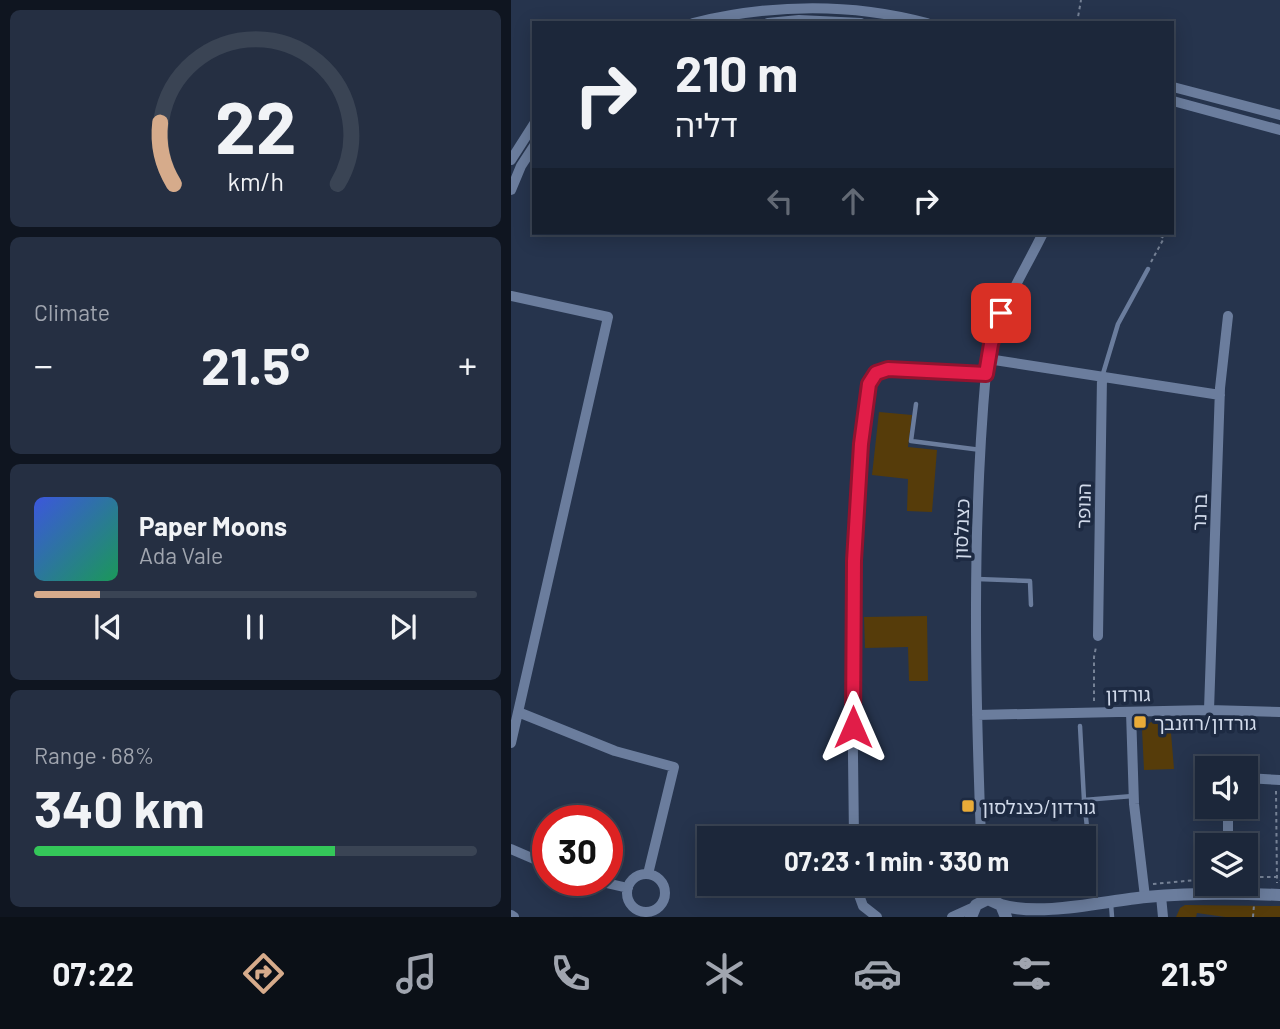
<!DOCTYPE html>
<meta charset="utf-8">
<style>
body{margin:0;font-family:Barlow,"Noto Sans Hebrew",sans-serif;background:#252f42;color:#f1f3f6;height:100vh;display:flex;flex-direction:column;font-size:26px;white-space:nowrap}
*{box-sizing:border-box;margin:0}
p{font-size:23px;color:#a0a5af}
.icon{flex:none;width:38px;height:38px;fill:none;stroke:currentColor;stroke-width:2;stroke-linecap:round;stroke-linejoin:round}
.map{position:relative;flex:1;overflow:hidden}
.sheet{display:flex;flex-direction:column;gap:10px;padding:10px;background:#0f1520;width:511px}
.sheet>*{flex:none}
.top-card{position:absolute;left:21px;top:21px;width:642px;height:214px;border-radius:0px;box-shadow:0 4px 18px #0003,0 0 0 2px #3a4454;background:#1c273a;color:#f1f3f6;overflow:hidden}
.tools{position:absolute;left:684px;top:756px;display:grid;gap:14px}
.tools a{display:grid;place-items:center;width:63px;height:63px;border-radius:0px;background:#1c273a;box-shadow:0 4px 18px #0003,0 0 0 2px #3a4454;font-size:35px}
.speed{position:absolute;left:21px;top:805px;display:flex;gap:14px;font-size:35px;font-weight:700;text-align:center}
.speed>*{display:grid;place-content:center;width:91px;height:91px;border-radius:50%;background:#1c273a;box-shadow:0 4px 18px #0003,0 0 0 2px #3a4454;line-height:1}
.speed .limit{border:10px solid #d22;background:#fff;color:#111}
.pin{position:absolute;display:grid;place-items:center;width:60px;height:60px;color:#fff;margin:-30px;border-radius:14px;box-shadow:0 4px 10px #0006}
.me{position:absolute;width:77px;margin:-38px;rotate:0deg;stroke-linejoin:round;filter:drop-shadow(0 0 5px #0008)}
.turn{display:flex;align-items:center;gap:24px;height:147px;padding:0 28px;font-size:32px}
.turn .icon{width:91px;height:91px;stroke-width:2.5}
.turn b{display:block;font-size:49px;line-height:60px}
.lanes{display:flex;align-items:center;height:66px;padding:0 28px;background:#0003;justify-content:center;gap:35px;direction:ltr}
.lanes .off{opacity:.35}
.big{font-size:52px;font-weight:700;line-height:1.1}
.sheet .card{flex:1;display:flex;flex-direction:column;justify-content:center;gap:10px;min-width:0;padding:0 24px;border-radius:10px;background:#252f42}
.sheet .dial{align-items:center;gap:0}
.dial svg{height:182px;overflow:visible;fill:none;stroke:#3a4454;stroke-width:7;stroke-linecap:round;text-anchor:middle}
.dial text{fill:#f1f3f6;stroke:none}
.song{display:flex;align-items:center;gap:21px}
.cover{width:84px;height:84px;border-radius:10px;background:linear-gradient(135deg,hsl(230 70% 55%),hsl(150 70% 35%))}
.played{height:7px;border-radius:4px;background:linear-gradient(90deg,#d6ab8b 15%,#3a4454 15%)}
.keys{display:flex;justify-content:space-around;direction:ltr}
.heat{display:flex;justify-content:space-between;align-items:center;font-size:38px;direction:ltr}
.charge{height:10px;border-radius:5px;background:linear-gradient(90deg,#34c759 68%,#3a4454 0)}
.trip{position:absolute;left:186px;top:826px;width:399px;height:70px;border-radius:0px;background:#1c273a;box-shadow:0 4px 18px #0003,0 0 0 2px #3a4454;font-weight:700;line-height:70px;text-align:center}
.tab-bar{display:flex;height:112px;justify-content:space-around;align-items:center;background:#0b1017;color:#a0a5af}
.tab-bar .icon{width:49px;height:49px}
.tab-bar .on{color:#d6ab8b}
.tab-bar b{font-size:32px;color:#f1f3f6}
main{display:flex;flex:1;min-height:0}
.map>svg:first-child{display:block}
.green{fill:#563c0a}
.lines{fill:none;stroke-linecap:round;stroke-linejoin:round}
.path{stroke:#768296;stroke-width:2;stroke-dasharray:3.5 3.5;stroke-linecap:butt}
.service{stroke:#6b7d9d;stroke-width:4.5}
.minor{stroke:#6b7d9d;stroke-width:10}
.tertiary{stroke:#6b7d9d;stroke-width:12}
.route-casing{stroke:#92132f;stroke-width:18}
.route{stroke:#e11d48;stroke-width:12}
.poi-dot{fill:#e9ab38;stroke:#1d2a42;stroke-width:2.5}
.labels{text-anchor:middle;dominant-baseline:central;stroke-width:7;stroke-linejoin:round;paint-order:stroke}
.street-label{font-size:19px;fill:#d1daea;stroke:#1d2a42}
.poi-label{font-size:19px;fill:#d1daea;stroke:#1d2a42;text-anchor:start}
</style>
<main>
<section class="sheet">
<div class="card dial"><svg viewBox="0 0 100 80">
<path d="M14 69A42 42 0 1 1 86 69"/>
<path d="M14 69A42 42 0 0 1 8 42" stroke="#d6ab8b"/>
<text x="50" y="56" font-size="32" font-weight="700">22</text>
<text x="50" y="72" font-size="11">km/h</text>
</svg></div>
<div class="card"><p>Climate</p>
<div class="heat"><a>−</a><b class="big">21.5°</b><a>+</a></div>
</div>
<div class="card">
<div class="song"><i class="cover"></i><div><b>Paper Moons</b><p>Ada Vale</p></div></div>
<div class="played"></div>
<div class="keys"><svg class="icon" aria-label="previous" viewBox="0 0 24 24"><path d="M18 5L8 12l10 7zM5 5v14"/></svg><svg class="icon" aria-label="pause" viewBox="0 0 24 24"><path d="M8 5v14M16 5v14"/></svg><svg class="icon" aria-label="next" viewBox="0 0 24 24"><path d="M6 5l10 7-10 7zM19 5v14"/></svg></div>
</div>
<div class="card"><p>Range · 68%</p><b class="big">340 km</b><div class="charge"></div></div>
</section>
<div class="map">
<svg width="769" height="917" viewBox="0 0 769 917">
<rect width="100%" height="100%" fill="#26344d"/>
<path class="green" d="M368,412L401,415L397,447L426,450L421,512L396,511L397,479L361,475Z
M416,616L417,681H398L397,647L354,648L353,617Z
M659,721L663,769L633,770L631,729L640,722Z
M674,905L769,906V917H714L686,913L685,917H665L669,908Z"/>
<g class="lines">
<path class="path" d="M566,23L570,0
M640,262L653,238L644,233
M583,701V657L585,647
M765,791L766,883
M735,877H766L769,880
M642,884L696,879
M742,917L743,905"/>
<path class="service" d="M591,377L607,324L637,269
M405,404L400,441L470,450
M466,579L519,581L520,605
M569,726L573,800L583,890
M573,800L622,796
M600,904L601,917"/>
<path class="minor" d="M182,23C260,4 337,2 416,23
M257,23L288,20L350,23
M662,87L769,115
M662,101L769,130
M0,160L23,124
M0,190L10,166L23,146
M0,296L97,317L0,743
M477,359L709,395
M587,636L591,377
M698,710L709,388L717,316
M7,712L104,751L163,767L137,874
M620,712L623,804L634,897
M466,715L698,710L769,712
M735,778L769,780
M717,807V845
M343,838L341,674L343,561L348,468L356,389L362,376L377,369L475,374
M470,838C464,683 461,527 475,372C483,316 508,282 532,233
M0,849L37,865
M116 893a19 19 0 1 1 38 0a19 19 0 1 1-38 0Z
M82,880L117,888
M344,884L352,906L366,917
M474,884L485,901
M650,896L652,917
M0,915L3,917
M441,917L463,907"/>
<path class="tertiary" d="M490,905C530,917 593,901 635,897C679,893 724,893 769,895
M460,917L465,905L477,899L490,905L495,917"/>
</g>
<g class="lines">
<defs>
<path id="route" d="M342,727L343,561L350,444L358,384L365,373L377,369L475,374L480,344L490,313"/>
</defs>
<use href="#route" class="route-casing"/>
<use href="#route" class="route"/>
</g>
<g class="poi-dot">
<rect x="622" y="715" width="14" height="14" rx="3.5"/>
<rect x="450" y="799" width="14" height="14" rx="3.5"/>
</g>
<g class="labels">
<g class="street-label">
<text transform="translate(572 506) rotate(-89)">הנופר</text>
<text transform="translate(688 512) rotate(-88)">ברנר</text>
<text transform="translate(450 529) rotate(-88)">כצנלסון</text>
<text transform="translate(617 694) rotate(-1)">גורדון</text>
</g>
<g class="poi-label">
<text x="643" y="722">גורדון/רוזנבך</text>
<text x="471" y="806">גורדון/כצנלסון</text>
</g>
</g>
</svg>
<div class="tools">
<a><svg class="icon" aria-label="sound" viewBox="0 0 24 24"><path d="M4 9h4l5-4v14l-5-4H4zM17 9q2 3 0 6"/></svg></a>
<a><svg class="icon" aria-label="layers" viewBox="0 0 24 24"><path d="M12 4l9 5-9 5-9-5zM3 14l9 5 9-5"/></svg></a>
</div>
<div class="speed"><div class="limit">30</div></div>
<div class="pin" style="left:490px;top:313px;background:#d93025"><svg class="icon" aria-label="arrive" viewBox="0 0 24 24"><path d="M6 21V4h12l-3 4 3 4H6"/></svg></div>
<svg class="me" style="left:342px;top:727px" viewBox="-20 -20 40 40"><path d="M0-17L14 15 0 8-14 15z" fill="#e11d48" stroke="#fff" stroke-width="4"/></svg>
<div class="trip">07:23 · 1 min · 330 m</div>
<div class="top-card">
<div class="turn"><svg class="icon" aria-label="right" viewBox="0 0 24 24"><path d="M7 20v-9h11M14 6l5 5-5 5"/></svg><div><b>210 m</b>דליה</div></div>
<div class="lanes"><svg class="icon off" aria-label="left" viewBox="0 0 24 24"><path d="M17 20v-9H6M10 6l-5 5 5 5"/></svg><svg class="icon off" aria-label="ahead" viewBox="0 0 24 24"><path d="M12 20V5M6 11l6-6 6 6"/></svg><svg class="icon" aria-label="right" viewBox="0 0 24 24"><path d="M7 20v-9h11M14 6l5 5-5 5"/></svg></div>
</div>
</div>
</main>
<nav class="tab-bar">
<b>07:22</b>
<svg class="icon on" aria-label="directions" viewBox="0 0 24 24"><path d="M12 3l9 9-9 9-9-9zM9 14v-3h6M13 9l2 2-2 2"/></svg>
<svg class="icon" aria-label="music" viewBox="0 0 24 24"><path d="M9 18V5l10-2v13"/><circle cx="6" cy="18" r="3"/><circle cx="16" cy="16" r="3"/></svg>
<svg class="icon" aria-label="phone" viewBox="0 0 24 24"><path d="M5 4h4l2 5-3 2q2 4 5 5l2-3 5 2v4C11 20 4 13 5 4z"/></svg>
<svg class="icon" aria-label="climate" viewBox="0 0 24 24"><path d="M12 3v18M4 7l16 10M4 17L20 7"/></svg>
<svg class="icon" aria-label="car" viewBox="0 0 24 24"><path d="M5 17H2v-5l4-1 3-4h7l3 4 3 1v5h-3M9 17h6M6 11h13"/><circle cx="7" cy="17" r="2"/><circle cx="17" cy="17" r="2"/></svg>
<svg class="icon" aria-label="filters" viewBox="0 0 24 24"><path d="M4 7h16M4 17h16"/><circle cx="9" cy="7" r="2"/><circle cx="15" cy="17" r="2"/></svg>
<b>21.5°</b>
</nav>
